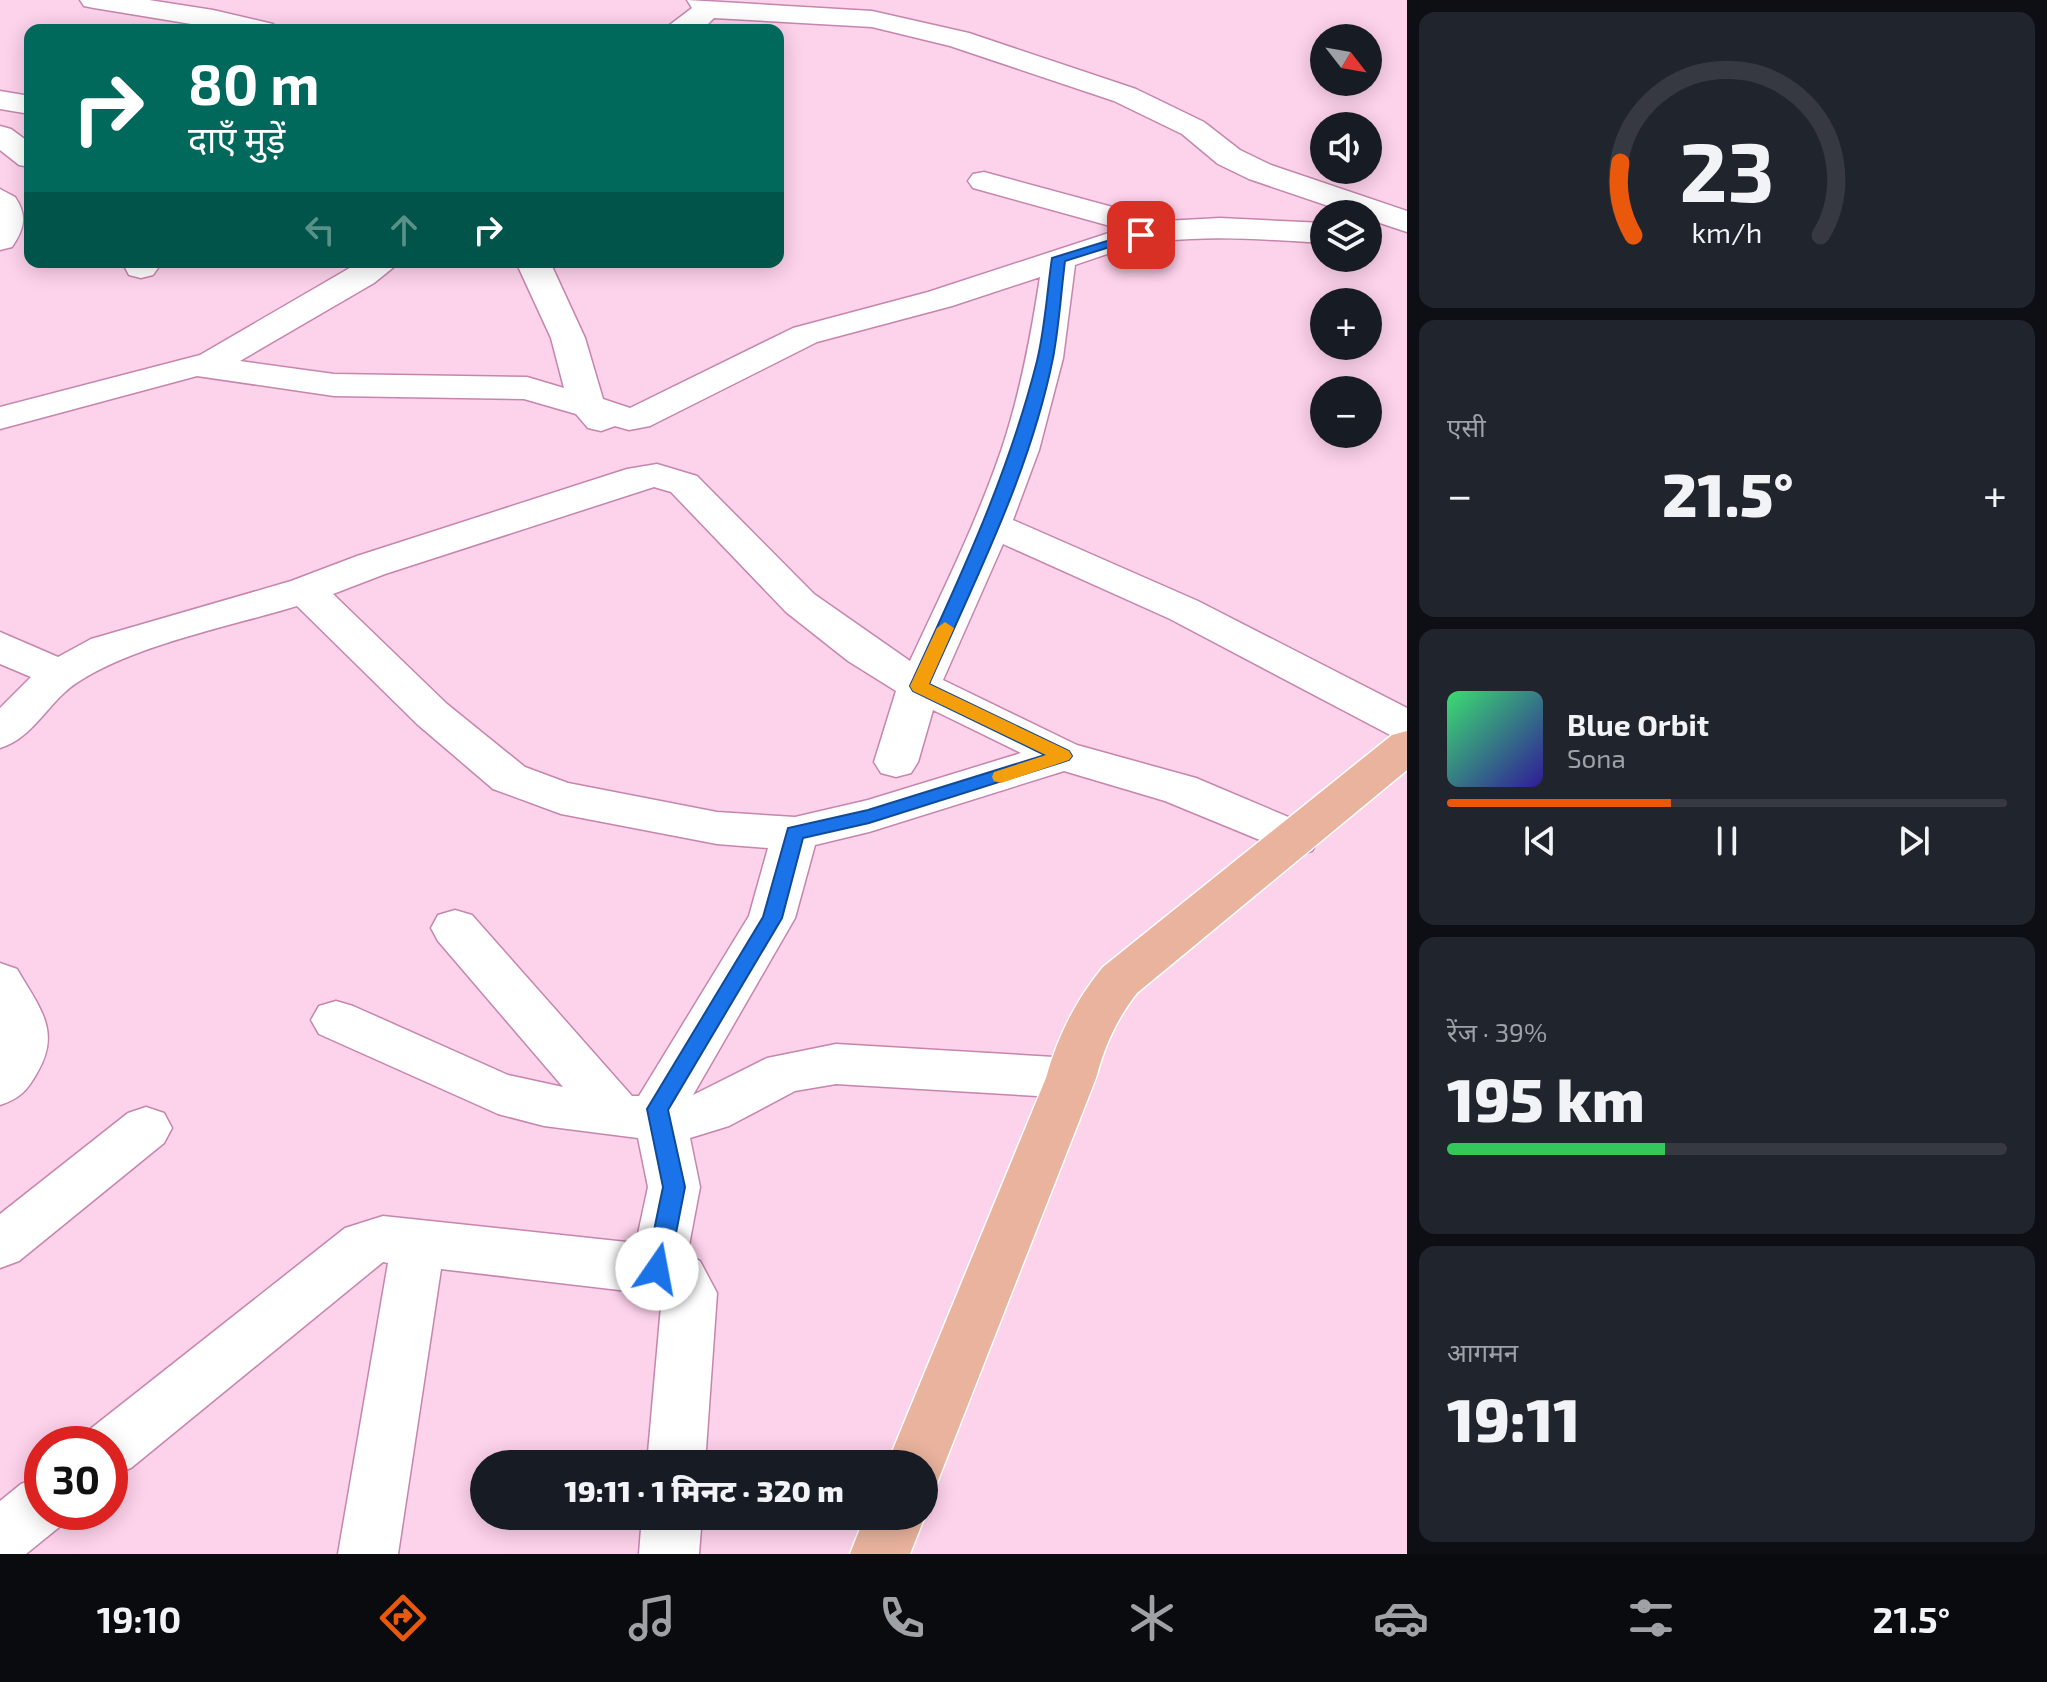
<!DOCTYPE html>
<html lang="hi">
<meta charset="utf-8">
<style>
body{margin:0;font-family:"Exo 2","Noto Sans Devanagari",sans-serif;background:#20242c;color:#f1f3f6;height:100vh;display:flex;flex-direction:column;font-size:30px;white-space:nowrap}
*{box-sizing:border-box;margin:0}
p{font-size:26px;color:#9ea1a6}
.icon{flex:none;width:44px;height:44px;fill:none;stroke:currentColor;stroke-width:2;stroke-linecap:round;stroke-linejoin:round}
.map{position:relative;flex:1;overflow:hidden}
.panel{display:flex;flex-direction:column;gap:12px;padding:12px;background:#0d0f14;width:640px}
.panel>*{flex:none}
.hud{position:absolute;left:24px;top:24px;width:760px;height:244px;border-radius:16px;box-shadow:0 4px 20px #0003;background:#00695c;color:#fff;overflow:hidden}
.needle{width:52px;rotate:121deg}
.fabs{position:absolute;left:1310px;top:24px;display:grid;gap:16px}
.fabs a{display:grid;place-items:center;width:72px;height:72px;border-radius:50%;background:#171b24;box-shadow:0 4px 20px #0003;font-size:40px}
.speed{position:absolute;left:24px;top:1426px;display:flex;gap:16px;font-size:40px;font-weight:700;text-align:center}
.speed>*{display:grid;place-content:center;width:104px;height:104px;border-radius:50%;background:#171b24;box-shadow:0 4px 20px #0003;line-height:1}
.speed .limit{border:12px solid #d22;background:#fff;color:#111}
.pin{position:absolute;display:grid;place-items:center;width:68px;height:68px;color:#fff;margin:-34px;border-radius:16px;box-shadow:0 4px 12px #0006}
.me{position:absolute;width:88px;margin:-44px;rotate:12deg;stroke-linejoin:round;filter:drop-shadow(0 0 6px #0008)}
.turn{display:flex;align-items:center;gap:28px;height:168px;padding:0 32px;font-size:36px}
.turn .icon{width:104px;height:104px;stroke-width:2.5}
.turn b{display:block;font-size:56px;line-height:68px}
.lanes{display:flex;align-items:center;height:76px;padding:0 32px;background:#0003;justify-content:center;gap:40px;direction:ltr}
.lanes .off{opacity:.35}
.big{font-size:60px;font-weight:800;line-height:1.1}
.panel .tile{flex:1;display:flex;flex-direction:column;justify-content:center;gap:12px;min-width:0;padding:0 28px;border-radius:16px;background:#20242c}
.panel .dial{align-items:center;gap:0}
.dial svg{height:208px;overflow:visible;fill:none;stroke:#363941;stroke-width:7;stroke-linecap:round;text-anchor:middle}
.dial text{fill:#f1f3f6;stroke:none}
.song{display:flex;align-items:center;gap:24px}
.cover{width:96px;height:96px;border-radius:12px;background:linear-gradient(135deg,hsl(140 70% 55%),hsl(250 70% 35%))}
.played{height:8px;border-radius:4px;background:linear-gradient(90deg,#ea580c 40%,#363941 40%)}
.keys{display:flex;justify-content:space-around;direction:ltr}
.heat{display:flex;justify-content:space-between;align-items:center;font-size:44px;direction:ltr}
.charge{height:12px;border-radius:6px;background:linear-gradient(90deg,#34c759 39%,#363941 0)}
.trip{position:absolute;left:470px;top:1450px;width:468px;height:80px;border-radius:40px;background:#171b24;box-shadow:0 4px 20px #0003;font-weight:800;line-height:80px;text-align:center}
.tabs{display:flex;height:128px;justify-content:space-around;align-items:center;background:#090b0e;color:#9ea1a6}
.tabs .icon{width:56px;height:56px}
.tabs .on{color:#ea580c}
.tabs b{font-size:36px;color:#f1f3f6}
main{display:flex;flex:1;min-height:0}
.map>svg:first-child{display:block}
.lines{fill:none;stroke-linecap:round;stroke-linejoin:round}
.minor-casing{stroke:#c685ad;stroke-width:3}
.major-casing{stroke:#fff;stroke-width:3}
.minor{fill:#fff;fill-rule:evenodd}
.major{fill:#e9b39e;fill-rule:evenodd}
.route{fill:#1a73e8;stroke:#114b97;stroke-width:2}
.slow{fill:#f59e0b}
</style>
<main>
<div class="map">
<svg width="1407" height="1554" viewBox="0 0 1407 1554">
<rect width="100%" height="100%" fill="#fdd2eb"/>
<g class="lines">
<defs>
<path id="minor" d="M80,0H149L213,10L273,24L277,30H228L94,8L84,6Z
M687,0L872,11L969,33L1136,89L1204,122L1240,150L1271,165L1407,211V232L1368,219V214H1352L1249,179L1218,164L1182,134L1114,101L950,46L872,27L714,18L702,30H663L692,8Z
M0,91L30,96V114L0,109Z
M0,126L11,129L30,143V167L19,165L0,150Z
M984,172L1164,221L1220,218L1324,223V243C1271,240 1217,235 1164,241C1133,244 1104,255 1075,265L1063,358L1039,450L1013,520L1198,601L1407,708V741L1392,736L1170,619L1003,544L943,680L1077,745L1196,778L1312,827L1319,839L1312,851L1296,855L1165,801L1064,771L869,832L815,845L795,918L693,1095L767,1058L836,1044L1071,1058L1089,1064L1096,1078L1089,1092L1071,1098L836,1084L795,1091L729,1126L690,1138L700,1187L687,1256L700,1261L717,1293L705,1464H647L662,1295L441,1269L398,1554H338L388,1263L383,1262L131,1468L110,1476V1444H83L89,1430L345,1228L383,1216L636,1243L648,1187L638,1138L544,1126L498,1114L319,1034L311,1020L319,1006L336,1001L353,1006L508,1075L563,1087L438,941L431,928L438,915L455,910L472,915L632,1096H639L749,916L768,848L717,844L561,814L493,789L417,724L297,606C231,626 135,645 78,682C49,700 34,738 0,748V708L31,677L0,664V632L58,657L91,639L291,581L357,556L627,469L657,464L697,476L814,594L910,661C942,592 976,524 1001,451C1020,395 1031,336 1040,277L952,306L817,342L650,426L629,430L615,426L601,431L588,428L576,414L524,399L334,396L197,376L0,429V407L200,355L360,262H400L374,283L240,361L334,374L527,377L564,388L551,338L516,262H550L585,338L603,399L630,408L793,328L928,292L1121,229L973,188L968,181L973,174ZM654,487L671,492L786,612L848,661L896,691L874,762L881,773L896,777L911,773L918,762L933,710L1021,753L868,800L795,817L717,812L568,783L525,767L447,704L333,594L385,574Z
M0,189L15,197C28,216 24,229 12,247L0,250Z
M122,262H156L158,268L153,275L141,278L129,275Z
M0,963L17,969C39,1007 62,1031 37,1073C27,1091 19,1099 0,1105Z
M146,1107L164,1113L172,1128L164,1143L19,1261L0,1268V1214L128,1113Z
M42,1476V1512H68L63,1524L26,1554H0V1501L21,1484Z
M642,1516H702L699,1554H639Z"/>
<path id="major" d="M1407,731V770L1137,993C1116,1020 1105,1045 1096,1078L937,1483L924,1488V1464H887L1046,1078C1058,1036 1075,1001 1103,967L1392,735Z
M924,1514L925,1516L910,1554H850L865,1516Z"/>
</defs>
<use href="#minor" class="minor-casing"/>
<use href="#major" class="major-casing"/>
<use href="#minor" class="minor"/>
<use href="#major" class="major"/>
</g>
<path class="route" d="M1136,232L1148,235L1065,261C1061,293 1059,326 1053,358C1030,472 976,578 929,684L1069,751L1072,756L1069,760L869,823L803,838L782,918L668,1110L685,1187L669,1269L665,1276L657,1279L649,1276L646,1269L663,1187L647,1109L763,917L788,828L868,810L1045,755L913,691L910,686C959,580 1008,476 1037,361C1045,328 1047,292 1052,258Z"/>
<path class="slow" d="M945,622L954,628L929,684L1069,751L1072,756L1069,760L1001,783L994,781L992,777L994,772L1046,755L913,691L910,686L937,628Z"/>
</svg>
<div class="fabs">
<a><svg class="needle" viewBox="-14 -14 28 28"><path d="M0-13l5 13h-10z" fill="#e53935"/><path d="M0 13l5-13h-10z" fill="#9ea1a6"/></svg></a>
<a><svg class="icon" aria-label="sound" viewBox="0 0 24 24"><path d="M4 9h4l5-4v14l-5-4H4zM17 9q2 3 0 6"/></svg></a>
<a><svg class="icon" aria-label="layers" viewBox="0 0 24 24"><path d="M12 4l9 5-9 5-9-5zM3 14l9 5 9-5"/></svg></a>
<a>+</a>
<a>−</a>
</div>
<div class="speed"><div class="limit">30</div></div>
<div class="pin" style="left:1141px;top:235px;background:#d93025"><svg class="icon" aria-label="arrive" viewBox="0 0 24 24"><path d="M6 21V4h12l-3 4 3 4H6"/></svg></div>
<svg class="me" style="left:657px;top:1269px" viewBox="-20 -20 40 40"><circle r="19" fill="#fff"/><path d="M0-13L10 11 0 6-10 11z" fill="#1a73e8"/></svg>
<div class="trip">19:11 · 1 मिनट · 320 m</div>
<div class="hud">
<div class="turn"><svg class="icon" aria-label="right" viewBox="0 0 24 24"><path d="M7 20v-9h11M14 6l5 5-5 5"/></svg><div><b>80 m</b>दाएँ मुड़ें</div></div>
<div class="lanes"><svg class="icon off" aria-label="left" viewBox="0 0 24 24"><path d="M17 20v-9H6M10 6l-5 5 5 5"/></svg><svg class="icon off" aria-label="ahead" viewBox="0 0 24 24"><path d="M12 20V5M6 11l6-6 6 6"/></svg><svg class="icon" aria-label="right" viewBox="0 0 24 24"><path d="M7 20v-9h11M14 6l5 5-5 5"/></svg></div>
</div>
</div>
<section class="panel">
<div class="tile dial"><svg viewBox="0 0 100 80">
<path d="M14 69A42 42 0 1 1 86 69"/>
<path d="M14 69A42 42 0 0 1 9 41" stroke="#ea580c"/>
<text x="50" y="56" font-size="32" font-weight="700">23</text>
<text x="50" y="72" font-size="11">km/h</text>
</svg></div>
<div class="tile"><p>एसी</p>
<div class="heat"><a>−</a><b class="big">21.5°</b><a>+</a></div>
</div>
<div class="tile">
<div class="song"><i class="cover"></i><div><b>Blue Orbit</b><p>Sona</p></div></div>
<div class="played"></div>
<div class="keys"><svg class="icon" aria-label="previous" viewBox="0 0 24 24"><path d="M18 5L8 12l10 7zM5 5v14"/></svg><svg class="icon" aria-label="pause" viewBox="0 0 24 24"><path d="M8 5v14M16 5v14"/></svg><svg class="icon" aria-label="next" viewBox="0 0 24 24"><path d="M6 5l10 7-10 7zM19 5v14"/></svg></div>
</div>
<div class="tile"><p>रेंज · 39%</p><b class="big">195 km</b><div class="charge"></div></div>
<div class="tile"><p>आगमन</p><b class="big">19:11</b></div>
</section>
</main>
<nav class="tabs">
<b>19:10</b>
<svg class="icon on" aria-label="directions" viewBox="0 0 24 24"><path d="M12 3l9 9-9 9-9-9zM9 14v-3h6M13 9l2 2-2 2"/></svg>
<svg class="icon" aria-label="music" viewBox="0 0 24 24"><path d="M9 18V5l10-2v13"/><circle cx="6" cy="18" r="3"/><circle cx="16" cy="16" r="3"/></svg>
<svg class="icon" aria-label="phone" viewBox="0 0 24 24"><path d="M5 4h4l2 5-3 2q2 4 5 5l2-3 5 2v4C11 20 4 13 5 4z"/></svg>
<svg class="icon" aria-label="climate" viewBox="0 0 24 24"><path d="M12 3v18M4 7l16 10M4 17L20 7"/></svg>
<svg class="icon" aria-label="car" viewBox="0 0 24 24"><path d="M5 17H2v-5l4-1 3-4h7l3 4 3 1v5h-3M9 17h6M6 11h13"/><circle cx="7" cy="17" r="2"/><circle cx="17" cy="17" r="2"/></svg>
<svg class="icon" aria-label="filters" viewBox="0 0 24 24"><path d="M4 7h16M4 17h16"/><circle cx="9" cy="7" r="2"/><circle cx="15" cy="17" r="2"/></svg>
<b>21.5°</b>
</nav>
